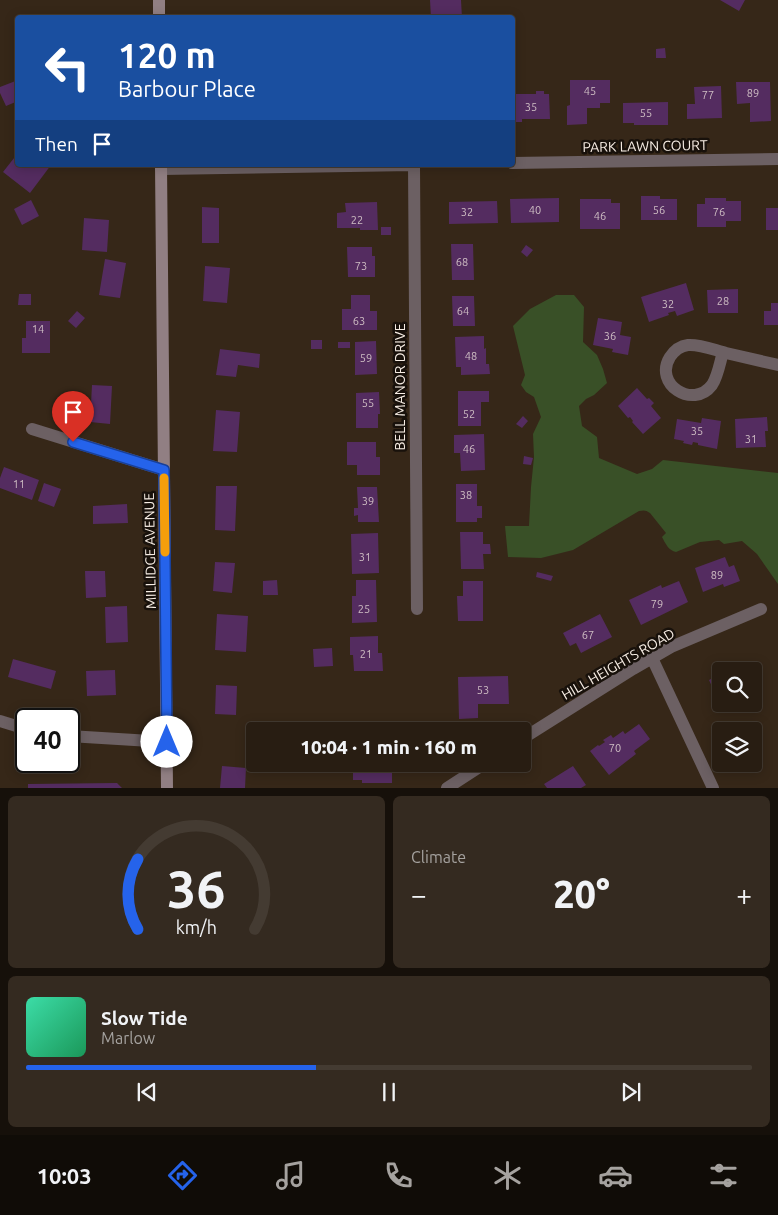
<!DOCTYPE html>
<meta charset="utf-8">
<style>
body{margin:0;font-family:Ubuntu,sans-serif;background:#342a20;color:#f1f3f6;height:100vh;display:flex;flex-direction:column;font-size:19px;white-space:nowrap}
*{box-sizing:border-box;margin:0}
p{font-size:16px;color:#a5a29f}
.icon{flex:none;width:28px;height:28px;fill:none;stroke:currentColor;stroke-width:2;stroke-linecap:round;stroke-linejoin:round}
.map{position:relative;height:788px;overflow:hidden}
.panel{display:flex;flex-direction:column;gap:8px;padding:8px;background:#16100a;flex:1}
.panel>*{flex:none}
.top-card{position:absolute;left:15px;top:15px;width:500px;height:152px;border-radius:5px;box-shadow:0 2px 12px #0003,0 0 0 1px #443b32;background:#1a4fa0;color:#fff;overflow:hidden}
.fabs{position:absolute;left:712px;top:662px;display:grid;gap:10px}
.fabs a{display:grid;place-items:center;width:50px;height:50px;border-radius:5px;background:#281d12;box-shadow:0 2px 12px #0003,0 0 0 1px #443b32;font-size:25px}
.speed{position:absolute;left:15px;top:708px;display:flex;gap:10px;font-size:25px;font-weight:700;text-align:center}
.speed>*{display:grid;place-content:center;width:65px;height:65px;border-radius:50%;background:#281d12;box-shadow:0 2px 12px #0003,0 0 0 1px #443b32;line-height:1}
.speed .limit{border:2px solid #111;border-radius:8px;background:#fff;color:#111}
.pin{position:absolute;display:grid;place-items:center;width:42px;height:42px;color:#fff;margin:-51px -21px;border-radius:50% 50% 50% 0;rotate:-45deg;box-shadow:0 0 5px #0007}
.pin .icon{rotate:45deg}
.me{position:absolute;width:55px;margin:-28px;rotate:0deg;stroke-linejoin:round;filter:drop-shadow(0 0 4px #0008)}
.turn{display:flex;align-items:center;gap:18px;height:105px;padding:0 20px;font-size:22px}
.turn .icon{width:65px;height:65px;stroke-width:2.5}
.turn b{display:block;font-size:35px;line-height:42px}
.then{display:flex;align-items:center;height:48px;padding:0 20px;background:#0003;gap:10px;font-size:19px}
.big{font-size:38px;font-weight:800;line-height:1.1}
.panel .tile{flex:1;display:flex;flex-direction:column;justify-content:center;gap:8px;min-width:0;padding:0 18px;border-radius:8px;background:#342a20}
.panel .dial{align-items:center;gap:0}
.dial svg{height:130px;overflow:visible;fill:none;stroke:#443b32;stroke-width:7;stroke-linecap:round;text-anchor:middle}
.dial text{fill:#f1f3f6;stroke:none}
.song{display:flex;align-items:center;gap:15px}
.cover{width:60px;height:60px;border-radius:8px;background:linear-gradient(135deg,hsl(160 70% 55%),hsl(150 70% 35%))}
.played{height:5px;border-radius:2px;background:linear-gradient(90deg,#2563eb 40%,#443b32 40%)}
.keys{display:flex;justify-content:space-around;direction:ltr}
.heat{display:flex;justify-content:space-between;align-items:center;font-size:28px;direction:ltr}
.panel .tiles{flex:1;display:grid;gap:8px;grid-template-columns:1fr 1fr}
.tile:last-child{grid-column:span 2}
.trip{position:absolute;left:246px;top:722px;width:285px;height:50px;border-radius:5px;background:#281d12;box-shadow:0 2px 12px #0003,0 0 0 1px #443b32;font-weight:800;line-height:50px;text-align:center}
.tabs{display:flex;height:80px;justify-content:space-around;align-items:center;background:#100c07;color:#a5a29f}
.tabs .icon{width:35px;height:35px}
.tabs .selected{color:#2563eb}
.tabs b{font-size:22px;color:#f1f3f6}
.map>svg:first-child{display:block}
.green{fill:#395027}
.building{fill:#542c60}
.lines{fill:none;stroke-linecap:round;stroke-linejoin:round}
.street{stroke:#6c6063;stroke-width:12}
.secondary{stroke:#917f83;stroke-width:12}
.route-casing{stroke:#184099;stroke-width:12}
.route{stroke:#2563eb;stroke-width:9}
.slow{stroke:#f59e0b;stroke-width:9}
.labels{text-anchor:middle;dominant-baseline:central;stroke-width:5;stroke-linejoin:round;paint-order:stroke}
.number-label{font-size:11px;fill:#cebdc3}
.street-label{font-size:14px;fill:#f7ede4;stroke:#18110b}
</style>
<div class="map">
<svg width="778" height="788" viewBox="0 0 778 788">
<rect width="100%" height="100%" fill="#362718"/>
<path class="green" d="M556,295H574L584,307L583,342L597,355L603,369L607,383L594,395L586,399L579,406L582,426L597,437L599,458L637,474L652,469L663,460L778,473V584L757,554L742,541L724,544L719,540L700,542L676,552C669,551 665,543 662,537L666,533L650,513C646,510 644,510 639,511L573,550L541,558L508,557L505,526H529L531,487L534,457L533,434L541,417L534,397L526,392L521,385L525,375L513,326L530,309Z"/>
<path class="building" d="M430,0H461L462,18H431Z
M720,0H745L739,11Z
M665,48L666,58H656V49Z
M18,80V101L6,106L0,93V87Z
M570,80H610V103H600V108H587V124L567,125V106L570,105Z
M736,82H770L771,121L750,122V103L737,104Z
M721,86L722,118L687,119V104H695L694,87Z
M536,91H544V94H549L550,119H522V122H512V94H536Z
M668,102V125H634V123H623V103Z
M18,153V165H51L30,193L3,172Z
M641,196H660V199H677V220H641Z
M559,198V222L511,223L510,199Z
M705,198H726V201H741V221H726V227H697V204H705Z
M580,199H611V203H620V229H580Z
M31,200L39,216L22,225L14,209Z
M497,201L498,223L449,224V202Z
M377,202L378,230H360V228H337V213L346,212L345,203Z
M202,207L219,208V243H202Z
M766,208H778V230H766Z
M84,218L109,220L107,252L82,250Z
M381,227H391V235H381Z
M451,244H473L474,280H452Z
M526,245L533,250L527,257L521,252Z
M347,247H372V256H375V277H348Z
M105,259L126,263L120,298L99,295Z
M205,266L230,268L227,303L203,301Z
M686,283L694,310L677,316L675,311L668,313L669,315L649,322L641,297Z
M738,289V313H708L707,290Z
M19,294H31V305H18Z
M351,295H370V311H377V330H342V309H351Z
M452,296H474L475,326H453Z
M771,303H778V325H764V311H771Z
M77,311L85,318L76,328L68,321Z
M598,318L622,322L620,335L631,337L628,355L612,352L613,349L593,345Z
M26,321H50V353H22V338H26Z
M484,336V349L486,348V364H489L490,374L461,375V367H456L455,337Z
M311,340H322V349H311Z
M376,341L377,374L355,375V342Z
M338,342H350V348H338Z
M220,349L260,354L259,368L238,365L236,377L216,375Z
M92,385L112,386L110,424L90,422Z
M637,388L647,399L649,398L654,403L651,406L661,418L643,434L632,422L633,421L630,417L628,418L618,406Z
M458,391H489V402H481V426H458Z
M379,392L380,414H378V428H356V393Z
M216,410L240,412L237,452L213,451Z
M523,416L528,421L522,428L516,424Z
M767,417L768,431H765L766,447L736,448L735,419Z
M702,418L721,421L717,449L698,445V443L693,442L692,445L683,443L684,441L674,439L677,419L701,423Z
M484,434L485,470L461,471L460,453H454V435Z
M347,442H376V457H380V475H357V465H347Z
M524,456L533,458L531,465L523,464Z
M4,467L39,480L32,500L0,488V478Z
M44,483L61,489L54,507L38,501Z
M456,484H477V506H482V518H477V522H456Z
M216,486H237L235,531L215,530Z
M357,487H377L379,522H358V515L354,516V508H358Z
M127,504L128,523L93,524V506Z
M460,532H483V544H490L491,554H483L484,569H461Z
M378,533L379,573L352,574L351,534Z
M725,557L729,567L734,565L740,581L724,587L723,584L703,592L695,568Z
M215,562L235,563L232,593L213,591Z
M85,571H105L106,597L86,598Z
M537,572L553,576L551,581L536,577Z
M277,580L278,595H263V581Z
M356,580H376L377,622L352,623V596H356Z
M463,581H483V621H458L457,596H463Z
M679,581L688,602L641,625L629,600L661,585L662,588Z
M127,606L128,642L106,643L105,607Z
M217,614L248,616L246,652L215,650Z
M600,614L612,637L581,653L576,643L570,646L563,633Z
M378,636V653H382L383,671H354L353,655H350V637Z
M332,648L333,666L314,667L313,649Z
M13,659L56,671L51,689L8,677Z
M115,670L116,695L87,696L86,671Z
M721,674V698L718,700L709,680Z
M508,676L509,704H478V718L459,719L458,677Z
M216,685L237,686L236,715L215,714Z
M639,724L650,739L634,751L636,754L609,775L590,751L598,745L599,746L605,742L603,740L611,735L613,738L623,731L625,734Z
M353,764H392V783H362V780H353Z
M222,766L246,768L245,788H220Z
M573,766L586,785L581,788H547L544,784Z
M117,783L122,788H28V784Z"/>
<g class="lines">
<path class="street" d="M512,163L778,159
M414,165L417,609
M161,169L413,165
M723,352C720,362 718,376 712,385C693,410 653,384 670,357C674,351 680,346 688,345C700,344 714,350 726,353C743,357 760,361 778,365
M32,429L164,470
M652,658L713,788
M0,721L26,729
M69,736L167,742
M522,739L633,669L671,647L761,609
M447,788L484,764"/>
<path class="secondary" d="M159,0V18
M161,165L167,788"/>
</g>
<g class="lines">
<defs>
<path id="route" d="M73,442L164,470L167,742"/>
</defs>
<use href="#route" class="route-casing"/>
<use href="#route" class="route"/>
<path class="slow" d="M164,478L165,552"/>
</g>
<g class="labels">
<g class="number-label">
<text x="590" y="91">45</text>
<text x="753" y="93">89</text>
<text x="708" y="95">77</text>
<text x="531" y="107">35</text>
<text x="646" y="113">55</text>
<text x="535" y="210">40</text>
<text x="659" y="210">56</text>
<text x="467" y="212">32</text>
<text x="719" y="212">76</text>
<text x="600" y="216">46</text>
<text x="357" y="220">22</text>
<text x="462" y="262">68</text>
<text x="361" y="266">73</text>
<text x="723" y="301">28</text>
<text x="668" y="304">32</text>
<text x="463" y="311">64</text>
<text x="359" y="321">63</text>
<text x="38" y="329">14</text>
<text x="610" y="336">36</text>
<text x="471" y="356">48</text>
<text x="366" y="358">59</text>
<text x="368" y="403">55</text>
<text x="469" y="414">52</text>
<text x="697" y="431">35</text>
<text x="751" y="439">31</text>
<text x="469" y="449">46</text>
<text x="19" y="484">11</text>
<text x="466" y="495">38</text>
<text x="368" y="501">39</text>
<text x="365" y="557">31</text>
<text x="717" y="575">89</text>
<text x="657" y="604">79</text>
<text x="364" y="609">25</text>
<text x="588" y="635">67</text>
<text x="366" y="654">21</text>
<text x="483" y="690">53</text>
<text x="615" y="748">70</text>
</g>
<g class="street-label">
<text transform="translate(645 146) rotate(-1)">PARK LAWN COURT</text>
<text transform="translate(400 387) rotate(-90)">BELL MANOR DRIVE</text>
<text transform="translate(150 551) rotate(-91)">MILLIDGE AVENUE</text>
<text transform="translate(618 664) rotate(-30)">HILL HEIGHTS ROAD</text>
</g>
</g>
</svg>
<div class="fabs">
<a><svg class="icon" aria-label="search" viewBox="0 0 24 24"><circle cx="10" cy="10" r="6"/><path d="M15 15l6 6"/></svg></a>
<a><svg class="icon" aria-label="layers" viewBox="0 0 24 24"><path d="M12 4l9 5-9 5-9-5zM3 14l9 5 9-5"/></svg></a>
</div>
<div class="speed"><div class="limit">40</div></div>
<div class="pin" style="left:73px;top:442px;background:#d93025"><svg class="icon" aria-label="arrive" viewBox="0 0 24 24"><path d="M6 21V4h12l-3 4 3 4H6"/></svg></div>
<svg class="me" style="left:167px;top:742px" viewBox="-20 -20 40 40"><circle r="19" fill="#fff"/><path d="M0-13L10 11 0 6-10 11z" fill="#2563eb"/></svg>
<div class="trip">10:04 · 1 min · 160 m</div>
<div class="top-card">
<div class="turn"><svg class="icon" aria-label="left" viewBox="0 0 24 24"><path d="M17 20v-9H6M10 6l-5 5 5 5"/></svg><div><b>120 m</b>Barbour Place</div></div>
<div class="then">Then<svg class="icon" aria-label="arrive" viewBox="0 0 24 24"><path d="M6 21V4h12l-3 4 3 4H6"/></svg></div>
</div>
</div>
<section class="panel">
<div class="tiles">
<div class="tile dial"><svg viewBox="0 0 100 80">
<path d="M14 69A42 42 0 1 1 86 69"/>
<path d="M14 69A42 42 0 0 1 14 26" stroke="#2563eb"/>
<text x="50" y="56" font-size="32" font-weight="700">36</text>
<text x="50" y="72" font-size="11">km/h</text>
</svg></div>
<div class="tile"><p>Climate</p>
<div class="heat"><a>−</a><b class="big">20°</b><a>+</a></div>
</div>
<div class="tile">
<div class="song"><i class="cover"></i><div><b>Slow Tide</b><p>Marlow</p></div></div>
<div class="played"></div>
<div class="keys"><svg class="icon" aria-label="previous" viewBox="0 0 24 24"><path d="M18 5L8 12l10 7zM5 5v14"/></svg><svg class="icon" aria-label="pause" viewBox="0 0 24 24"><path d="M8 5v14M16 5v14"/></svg><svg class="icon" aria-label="next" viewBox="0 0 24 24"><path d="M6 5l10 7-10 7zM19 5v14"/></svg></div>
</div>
</div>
</section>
<nav class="tabs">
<b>10:03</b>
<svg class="icon selected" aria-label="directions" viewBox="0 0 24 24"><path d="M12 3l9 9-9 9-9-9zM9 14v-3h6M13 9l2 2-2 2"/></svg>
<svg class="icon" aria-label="music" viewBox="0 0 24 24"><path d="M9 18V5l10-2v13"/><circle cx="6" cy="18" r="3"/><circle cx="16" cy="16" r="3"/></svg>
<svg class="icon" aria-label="phone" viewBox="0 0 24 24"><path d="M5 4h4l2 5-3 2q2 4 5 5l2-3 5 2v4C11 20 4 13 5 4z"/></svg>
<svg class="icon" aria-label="climate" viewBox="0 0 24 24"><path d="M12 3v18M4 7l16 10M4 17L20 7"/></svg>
<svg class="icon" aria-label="car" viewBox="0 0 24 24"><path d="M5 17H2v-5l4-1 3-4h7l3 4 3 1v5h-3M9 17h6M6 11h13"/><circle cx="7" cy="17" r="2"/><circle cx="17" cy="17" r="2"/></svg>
<svg class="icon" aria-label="filters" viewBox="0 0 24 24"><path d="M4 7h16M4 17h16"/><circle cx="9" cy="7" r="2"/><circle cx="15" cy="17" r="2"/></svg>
</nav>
